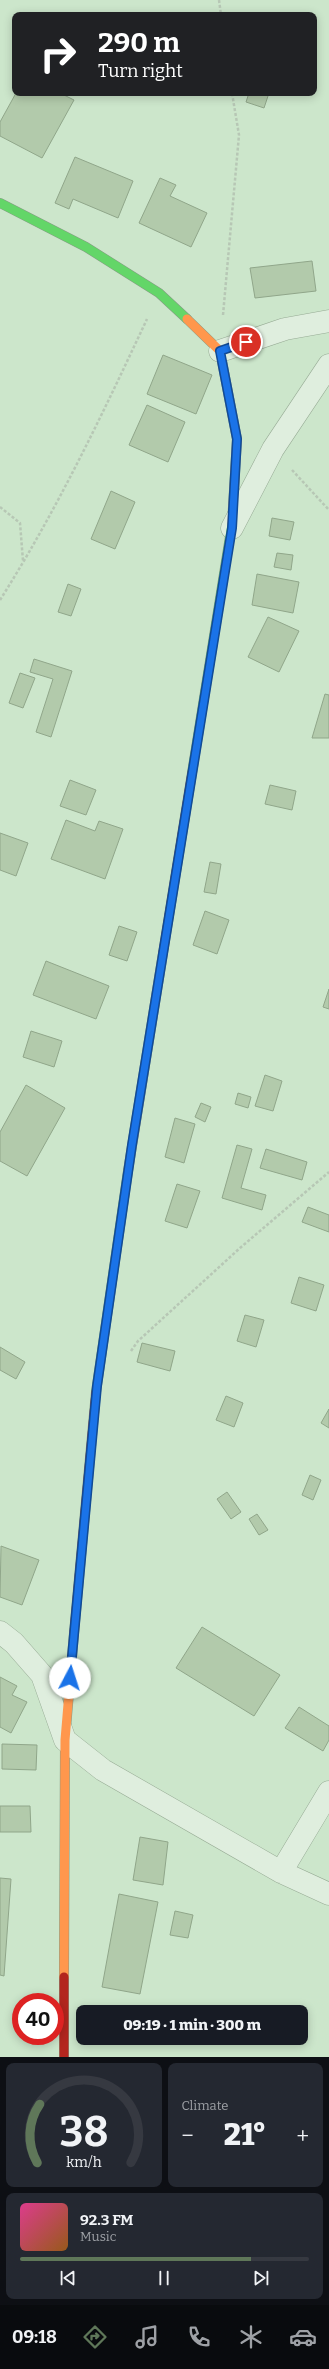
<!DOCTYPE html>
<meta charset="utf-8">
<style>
body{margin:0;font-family:Bitter,serif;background:#242831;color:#f1f3f6;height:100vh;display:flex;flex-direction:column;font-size:15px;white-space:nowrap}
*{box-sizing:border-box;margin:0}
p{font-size:13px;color:#9ea1a6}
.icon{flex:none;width:22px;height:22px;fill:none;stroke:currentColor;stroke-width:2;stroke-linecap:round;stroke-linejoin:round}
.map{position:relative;height:2057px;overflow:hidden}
.side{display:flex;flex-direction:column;gap:6px;padding:6px;background:#0d0f14;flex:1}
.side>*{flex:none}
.guide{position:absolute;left:12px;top:12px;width:305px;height:84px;border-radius:8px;box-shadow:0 2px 10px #0003;background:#202124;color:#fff;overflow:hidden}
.speed{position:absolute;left:12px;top:1993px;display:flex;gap:8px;font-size:20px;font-weight:700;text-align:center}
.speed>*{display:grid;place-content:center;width:52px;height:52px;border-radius:50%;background:#171b24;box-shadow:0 2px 10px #0003;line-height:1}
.speed .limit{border:6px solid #d22;background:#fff;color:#111}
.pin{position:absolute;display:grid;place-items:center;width:34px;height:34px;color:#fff;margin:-17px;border:2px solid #fff;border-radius:50%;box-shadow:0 1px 4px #0007}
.me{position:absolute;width:44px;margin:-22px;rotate:5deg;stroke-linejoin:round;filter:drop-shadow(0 0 3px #0008)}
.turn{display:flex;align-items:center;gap:14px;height:84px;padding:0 20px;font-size:18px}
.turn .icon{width:52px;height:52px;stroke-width:2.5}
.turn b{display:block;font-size:28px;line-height:34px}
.big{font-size:30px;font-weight:800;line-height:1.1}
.side .widget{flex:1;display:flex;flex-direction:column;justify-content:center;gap:6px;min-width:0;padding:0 14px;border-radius:8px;background:#242831}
.side .dial{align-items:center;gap:0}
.dial svg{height:104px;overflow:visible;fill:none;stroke:#363941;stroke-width:7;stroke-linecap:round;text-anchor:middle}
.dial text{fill:#f1f3f6;stroke:none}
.song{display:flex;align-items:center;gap:12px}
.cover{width:48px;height:48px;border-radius:6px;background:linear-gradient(135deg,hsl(330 70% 55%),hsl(30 70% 35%))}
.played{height:4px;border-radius:2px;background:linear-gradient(90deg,#5f7759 80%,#363941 80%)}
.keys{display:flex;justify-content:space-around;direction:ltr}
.heat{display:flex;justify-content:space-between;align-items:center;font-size:22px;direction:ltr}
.side .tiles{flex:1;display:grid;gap:6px;grid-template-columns:1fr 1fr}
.widget:last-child{grid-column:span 2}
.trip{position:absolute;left:76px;top:2005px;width:232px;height:40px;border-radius:8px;background:#171b24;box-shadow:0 2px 10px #0003;font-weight:800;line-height:40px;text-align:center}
.dock{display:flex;height:64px;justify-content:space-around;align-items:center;background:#090b0e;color:#9ea1a6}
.dock .icon{width:28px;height:28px}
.dock .active{color:#5f7759}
.dock b{font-size:18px;color:#f1f3f6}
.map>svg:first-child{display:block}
.building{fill:#b2caab;stroke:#90a68a}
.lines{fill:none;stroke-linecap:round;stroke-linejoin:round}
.street-casing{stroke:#97ab95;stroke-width:23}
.fast-casing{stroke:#879b85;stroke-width:10}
.slow-casing{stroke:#879b85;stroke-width:10}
.jam-casing{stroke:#879b85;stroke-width:10}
.path{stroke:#b7c7b5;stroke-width:2.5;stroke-dasharray:3 2;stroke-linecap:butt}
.street{stroke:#dfeede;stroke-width:22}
.fast{stroke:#63d668;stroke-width:9}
.slow{stroke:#ff974d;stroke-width:9}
.jam{stroke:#b3261e;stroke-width:9}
.route-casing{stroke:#114b97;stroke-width:10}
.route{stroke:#1a73e8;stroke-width:7}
</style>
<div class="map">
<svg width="329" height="2057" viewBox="0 0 329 2057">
<rect width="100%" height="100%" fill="#cce6cb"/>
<path class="building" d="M16,93H60L74,100L42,158L0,136V122Z
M249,93H269L264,108L246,102Z
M75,157L133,181L118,218L73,199L69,209L55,203Z
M160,178L176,185L170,196L207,213L191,247L139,223Z
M312,261L316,291L255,298L250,268Z
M163,355L212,375L196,414L147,394Z
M147,405L185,422L168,462L129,445Z
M111,491L135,502L115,549L91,539Z
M272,518L294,522L290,540L269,536Z
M277,553L293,555L291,570L274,567Z
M257,574L299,582L293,613L252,605Z
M68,584L81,589L71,616L58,612Z
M268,617L299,631L279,672L248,657Z
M34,659L72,671L51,737L36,732L53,679L30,672Z
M20,673L35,678L23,708L9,703Z
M325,694L329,695V738H312Z
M70,780L96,790L86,815L60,806Z
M270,785L296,791L292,810L265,804Z
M66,820L95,831L99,821L123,829L105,879L51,859Z
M0,833L28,843L16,876L0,870Z
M210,862L221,864L216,894L204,892Z
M205,911L229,920L217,954L193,945Z
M119,926L137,932L127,961L109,955Z
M46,961L109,986L96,1019L33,995Z
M329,989V1009L323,1007Z
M31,1031L62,1041L54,1067L23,1057Z
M265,1075L282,1081L273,1111L255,1106Z
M26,1085L65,1108L27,1176L0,1161V1132Z
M238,1093L251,1097L248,1108L235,1104Z
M201,1103L211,1107L205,1122L195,1117Z
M175,1118L195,1124L184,1163L165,1157Z
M237,1145L252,1149L241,1188L266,1195L262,1210L222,1198Z
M266,1149L307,1162L302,1180L260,1168Z
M177,1184L200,1191L187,1228L165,1221Z
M308,1207L329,1215V1232L302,1222Z
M299,1277L324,1285L316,1311L291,1303Z
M245,1315L264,1320L256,1347L237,1341Z
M142,1343L175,1351L170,1371L137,1362Z
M0,1347L25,1362L16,1379L0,1370Z
M226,1396L243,1403L234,1427L216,1420Z
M329,1409V1428L321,1423Z
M310,1475L321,1480L313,1500L302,1495Z
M227,1492L241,1512L231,1519L217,1499Z
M257,1514L268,1530L259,1535L249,1519Z
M1,1546L39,1560L22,1605L0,1597Z
M202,1627L280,1675L254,1716L176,1668Z
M0,1677L17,1686L12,1695L27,1702L11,1733L0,1727Z
M299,1707L329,1726V1740L323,1751L285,1728Z
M2,1744L37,1745L36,1770L2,1769Z
M0,1806H30L31,1832H0Z
M140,1837L168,1842L163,1885L133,1880Z
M0,1878L11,1879L4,1976L0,1975Z
M119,1894L158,1902L140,1994L102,1987Z
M175,1911L193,1915L188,1938L170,1935Z"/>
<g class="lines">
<defs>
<path id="street" d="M220,351L285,329L329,321
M232,528L273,449L329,365
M0,1632L14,1643L42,1675L65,1740L103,1770L281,1872L329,1894
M281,1872L329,1792"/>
<path id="fast" d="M0,203L86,247L159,293L187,319
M192,773L232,524
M96,1392L128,1171"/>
<path id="slow" d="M187,319L220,351L237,439L232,524
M128,1171L163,953
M64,1977L65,1740L74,1633"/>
<path id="jam" d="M163,953L192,773
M74,1633L96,1392
M64,2057V1977"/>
</defs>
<use href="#street" class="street-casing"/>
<use href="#fast" class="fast-casing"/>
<use href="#slow" class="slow-casing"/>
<use href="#jam" class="jam-casing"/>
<path class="path" d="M219,0L221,15
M223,315L239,135L232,93
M292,470L329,510
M0,507L20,523L23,561
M0,600C57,510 102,415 147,319
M131,1351L138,1341L240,1248L329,1172"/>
<use href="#street" class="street"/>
<use href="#fast" class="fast"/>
<use href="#slow" class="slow"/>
<use href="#jam" class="jam"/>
</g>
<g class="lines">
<defs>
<path id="route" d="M70,1678L97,1386L132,1145L232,528L237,439L220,351L246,342"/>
</defs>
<use href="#route" class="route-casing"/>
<use href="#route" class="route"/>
</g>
</svg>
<div class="speed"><div class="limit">40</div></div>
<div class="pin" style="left:246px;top:342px;background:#d93025"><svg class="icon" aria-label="arrive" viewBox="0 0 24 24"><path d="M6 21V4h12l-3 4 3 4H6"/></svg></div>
<svg class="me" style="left:70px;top:1678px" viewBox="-20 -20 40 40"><circle r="19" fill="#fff"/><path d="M0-13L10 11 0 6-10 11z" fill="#1a73e8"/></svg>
<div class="trip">09:19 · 1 min · 300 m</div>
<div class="guide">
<div class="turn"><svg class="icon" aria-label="right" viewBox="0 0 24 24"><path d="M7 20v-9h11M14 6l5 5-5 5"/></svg><div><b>290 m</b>Turn right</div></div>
</div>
</div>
<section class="side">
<div class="tiles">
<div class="widget dial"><svg viewBox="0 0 100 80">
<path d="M14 69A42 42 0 1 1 86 69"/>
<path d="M14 69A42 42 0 0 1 16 24" stroke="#5f7759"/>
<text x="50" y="56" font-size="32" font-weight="700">38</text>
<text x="50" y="72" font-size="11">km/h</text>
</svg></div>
<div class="widget"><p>Climate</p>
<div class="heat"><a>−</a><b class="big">21°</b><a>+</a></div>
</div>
<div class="widget">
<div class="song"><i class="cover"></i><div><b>92.3 FM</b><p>Music</p></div></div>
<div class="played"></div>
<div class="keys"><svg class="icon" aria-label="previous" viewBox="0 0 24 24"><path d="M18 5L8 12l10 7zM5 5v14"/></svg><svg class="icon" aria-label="pause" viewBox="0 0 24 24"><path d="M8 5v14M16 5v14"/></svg><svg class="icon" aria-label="next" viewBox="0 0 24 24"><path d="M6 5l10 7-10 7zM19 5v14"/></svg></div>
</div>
</div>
</section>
<nav class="dock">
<b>09:18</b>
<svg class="icon active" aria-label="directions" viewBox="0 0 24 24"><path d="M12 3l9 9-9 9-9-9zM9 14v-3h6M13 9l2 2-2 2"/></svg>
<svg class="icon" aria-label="music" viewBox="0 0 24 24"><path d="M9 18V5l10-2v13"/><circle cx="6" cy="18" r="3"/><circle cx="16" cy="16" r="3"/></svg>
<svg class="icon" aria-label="phone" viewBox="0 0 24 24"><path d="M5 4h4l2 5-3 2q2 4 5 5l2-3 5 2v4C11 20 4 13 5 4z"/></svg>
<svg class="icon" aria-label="climate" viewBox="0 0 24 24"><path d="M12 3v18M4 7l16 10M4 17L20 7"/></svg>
<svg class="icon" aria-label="car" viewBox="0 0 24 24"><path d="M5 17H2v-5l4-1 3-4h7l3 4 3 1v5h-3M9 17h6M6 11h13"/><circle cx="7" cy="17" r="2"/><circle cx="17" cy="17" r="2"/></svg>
</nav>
